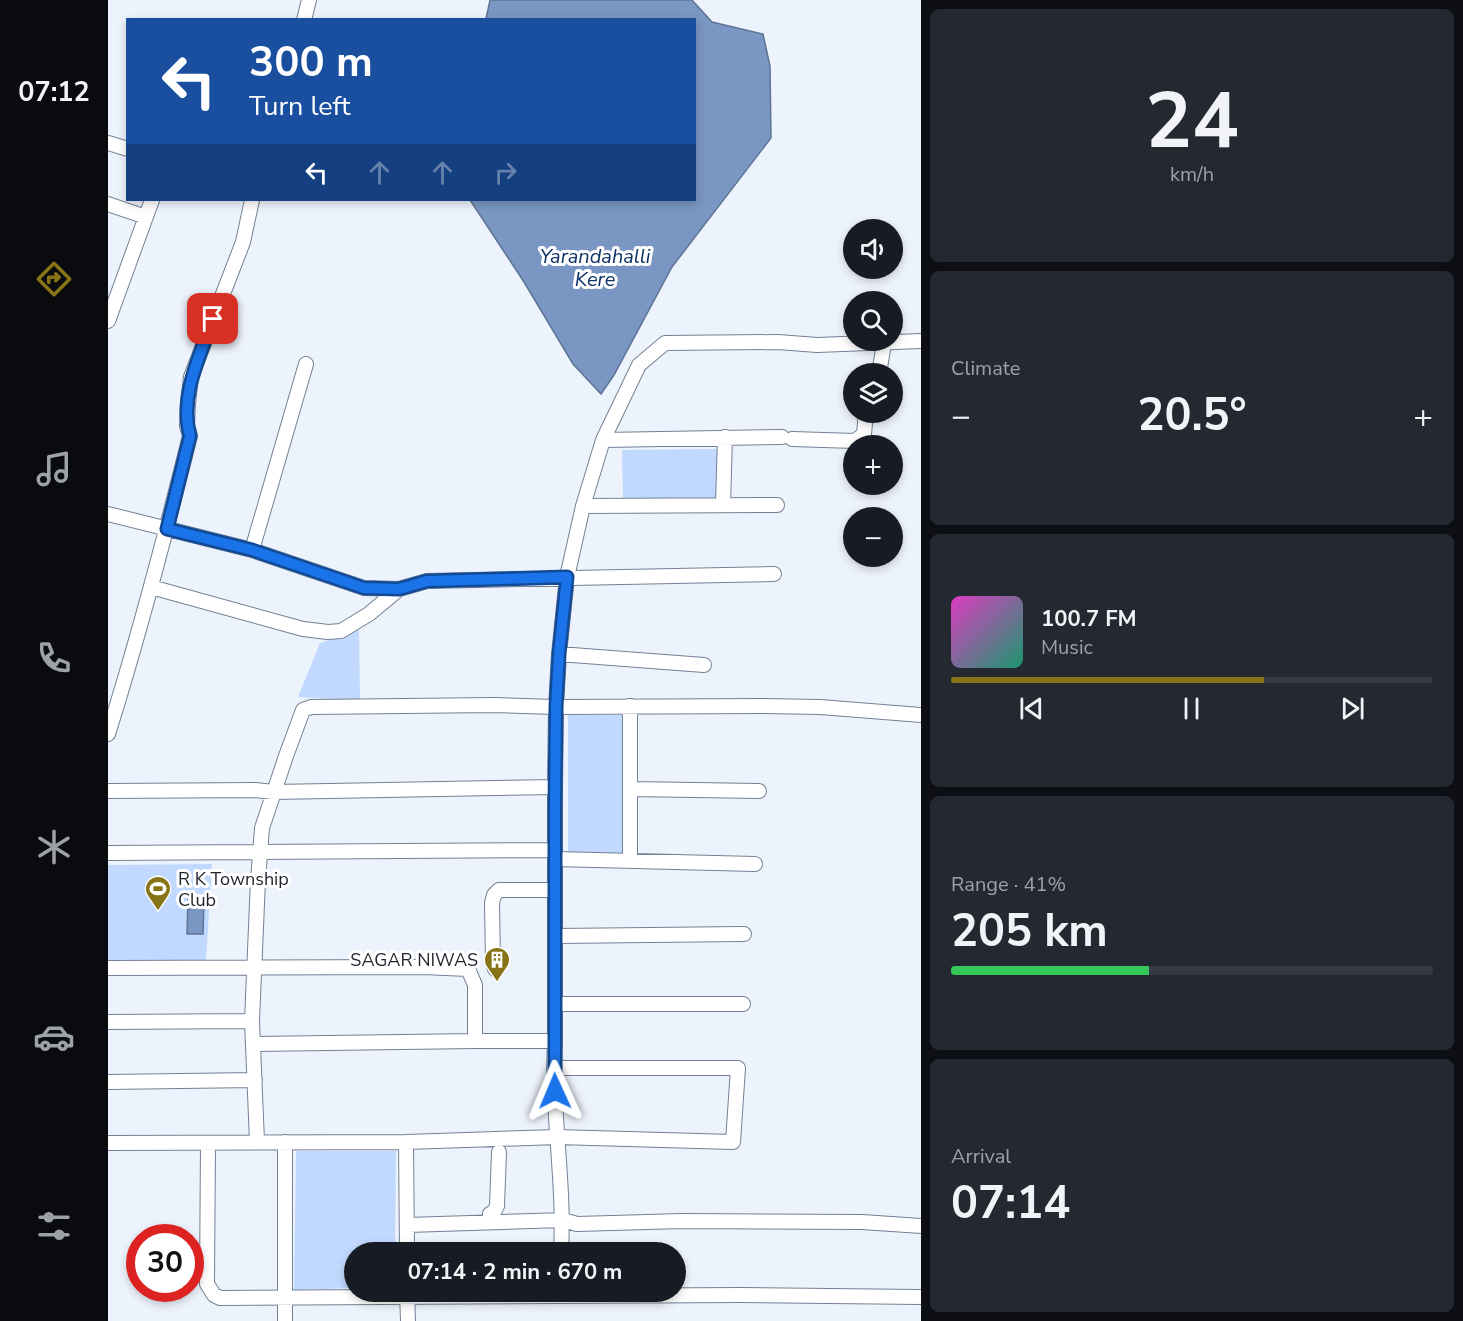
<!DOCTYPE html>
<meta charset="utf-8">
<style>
body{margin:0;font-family:"Nunito Sans",sans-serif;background:#242831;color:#f1f3f6;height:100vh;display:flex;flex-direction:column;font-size:22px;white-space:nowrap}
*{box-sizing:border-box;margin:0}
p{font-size:20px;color:#9ea1a6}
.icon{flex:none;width:33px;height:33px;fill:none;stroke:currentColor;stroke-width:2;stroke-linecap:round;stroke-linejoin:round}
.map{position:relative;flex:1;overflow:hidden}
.drawer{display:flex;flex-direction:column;gap:9px;padding:9px;background:#0d0f14;width:542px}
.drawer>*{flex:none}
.banner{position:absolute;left:18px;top:18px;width:570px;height:183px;border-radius:0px;box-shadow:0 3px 9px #0003;background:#1a4fa0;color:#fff;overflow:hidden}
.buttons{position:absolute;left:735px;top:219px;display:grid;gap:12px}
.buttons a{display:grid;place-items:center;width:60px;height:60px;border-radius:50%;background:#171b24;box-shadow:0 3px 9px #0003;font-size:30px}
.speed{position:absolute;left:18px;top:1224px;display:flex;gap:12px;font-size:30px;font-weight:700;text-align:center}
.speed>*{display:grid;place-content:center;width:78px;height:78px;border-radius:50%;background:#171b24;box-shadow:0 3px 9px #0003;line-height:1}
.speed .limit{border:9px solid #d22;background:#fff;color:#111}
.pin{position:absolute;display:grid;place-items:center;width:51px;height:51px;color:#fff;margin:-26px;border-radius:12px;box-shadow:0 3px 9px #0006}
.me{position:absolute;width:66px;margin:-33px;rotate:359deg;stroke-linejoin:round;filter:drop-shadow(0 0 4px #0008)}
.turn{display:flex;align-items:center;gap:21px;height:126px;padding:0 24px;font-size:27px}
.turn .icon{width:78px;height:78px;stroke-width:2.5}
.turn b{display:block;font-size:42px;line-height:51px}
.lanes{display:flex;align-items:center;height:57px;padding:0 24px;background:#0003;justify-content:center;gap:30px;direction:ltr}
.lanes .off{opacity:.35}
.big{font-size:45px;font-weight:700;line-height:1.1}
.drawer .widget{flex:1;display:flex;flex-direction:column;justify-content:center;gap:9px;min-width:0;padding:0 21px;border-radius:9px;background:#242831}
.drawer .dial{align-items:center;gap:0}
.dial b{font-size:78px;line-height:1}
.song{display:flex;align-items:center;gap:18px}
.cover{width:72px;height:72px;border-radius:9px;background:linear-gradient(135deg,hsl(310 70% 55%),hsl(160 70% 35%))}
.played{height:6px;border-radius:3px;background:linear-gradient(90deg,#877416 65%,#363941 65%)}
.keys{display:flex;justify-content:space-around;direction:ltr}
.heat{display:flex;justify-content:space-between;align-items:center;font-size:33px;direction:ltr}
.charge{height:9px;border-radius:4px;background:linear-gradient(90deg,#34c759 41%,#363941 0)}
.trip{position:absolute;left:236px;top:1242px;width:342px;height:60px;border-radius:30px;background:#171b24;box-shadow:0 3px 9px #0003;font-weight:700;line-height:60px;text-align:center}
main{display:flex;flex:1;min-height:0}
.menu{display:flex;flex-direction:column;width:108px;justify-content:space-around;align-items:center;background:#090b0e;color:#9ea1a6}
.menu .icon{width:42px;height:42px}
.menu .current{color:#877416}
.menu b{font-size:27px;color:#f1f3f6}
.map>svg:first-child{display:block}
.green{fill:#c1d9fe}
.water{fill:#7a96c2;stroke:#5e7495;stroke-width:1.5}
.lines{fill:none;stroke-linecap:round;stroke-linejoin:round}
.minor-casing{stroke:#738094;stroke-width:16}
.minor{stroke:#fff;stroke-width:14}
.route-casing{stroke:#114b97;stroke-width:15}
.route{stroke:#1a73e8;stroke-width:10}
.labels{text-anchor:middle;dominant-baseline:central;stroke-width:6;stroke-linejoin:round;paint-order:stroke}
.poi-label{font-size:18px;fill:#1e232b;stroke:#fff;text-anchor:start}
.water-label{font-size:20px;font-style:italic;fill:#0f3368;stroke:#fff}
</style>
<main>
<nav class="menu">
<b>07:12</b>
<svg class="icon current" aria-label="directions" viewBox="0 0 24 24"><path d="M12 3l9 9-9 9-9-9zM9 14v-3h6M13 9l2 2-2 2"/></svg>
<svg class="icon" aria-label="music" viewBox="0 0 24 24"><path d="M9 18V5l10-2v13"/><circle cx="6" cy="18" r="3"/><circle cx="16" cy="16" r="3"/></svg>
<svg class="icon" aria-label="phone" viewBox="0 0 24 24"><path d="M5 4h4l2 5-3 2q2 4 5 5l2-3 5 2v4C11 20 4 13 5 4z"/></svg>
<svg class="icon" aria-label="climate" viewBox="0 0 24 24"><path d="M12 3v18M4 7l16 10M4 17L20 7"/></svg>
<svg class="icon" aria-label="car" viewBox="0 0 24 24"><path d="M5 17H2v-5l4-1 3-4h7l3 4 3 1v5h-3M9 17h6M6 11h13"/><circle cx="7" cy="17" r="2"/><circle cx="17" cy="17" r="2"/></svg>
<svg class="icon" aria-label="filters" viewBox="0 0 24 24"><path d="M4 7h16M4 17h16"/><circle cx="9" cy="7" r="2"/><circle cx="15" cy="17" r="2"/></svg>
</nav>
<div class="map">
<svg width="814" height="1321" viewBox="0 0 814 1321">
<rect width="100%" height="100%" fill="#edf3fc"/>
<path class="green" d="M609,449V500L515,501L514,450Z
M251,630L252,701L190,697L212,643Z
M460,715H514L515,853H460Z
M104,864L98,960L0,961V865Z
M188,1151H288L287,1252H246V1288L186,1290Z"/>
<path class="water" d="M382,0H584L604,22L655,34L662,66L663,138L564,267L506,375L493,394L465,364L416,282L362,200H586V20L378,19Z
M80,899H96L95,934H79Z"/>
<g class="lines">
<defs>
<path id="minor" d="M196,20L201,0
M0,143L20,149
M0,204L38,217
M0,321L44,200
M771,374L776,343
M684,439L747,441L756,434L758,412
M495,440L674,437
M615,505L617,437
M475,506L669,505
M0,514L144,550L256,588L291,589L319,581L666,574
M144,550L198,364
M43,587L195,629L220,632L233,631L261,614L291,589
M451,654L596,665
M0,734C31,636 57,536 82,436L79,426L80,404L83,377L135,242L144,200
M522,789V706
M0,791L147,790L165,792L447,787
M0,853L447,850
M447,859L647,864
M522,861V789L651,791
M448,936L636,934
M0,968L315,967L360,969L367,985V1041
M387,969L385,963L384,903L386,895L391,890H447
M447,1004H635
M0,1022L144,1021
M146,1044L367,1041H447
M0,1082L147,1080
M149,1142L144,1021L150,880L154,828L178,756L195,710L203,707L387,705L448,707L655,706L712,707L814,715
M298,1142L299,1252
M0,1143L298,1142L449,1137L625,1142L630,1068H446
M100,1143L99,1284L106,1295L112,1298L634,1295L814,1297
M381,1222L382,1214L386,1212L389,1206L391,1152
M299,1225L455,1220L469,1224L574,1221L754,1222L814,1226
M453,1252C457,1182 443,1112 447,1041V787L448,707L451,654L459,577L475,506L495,440L531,365L557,343L670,342L709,345L814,341
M299,1292L300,1321
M177,1321V1142"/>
</defs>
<use href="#minor" class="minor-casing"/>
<use href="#minor" class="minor"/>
</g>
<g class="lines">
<defs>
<path id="route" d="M105,319C92,356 71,396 82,436L59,529L144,550L256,588L291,589L319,581L459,577L451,654L448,707L447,808V1091"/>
</defs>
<use href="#route" class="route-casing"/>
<use href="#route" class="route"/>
</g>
<defs>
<symbol id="stadium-pin" viewBox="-11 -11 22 30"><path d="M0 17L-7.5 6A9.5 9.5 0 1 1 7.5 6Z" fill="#877416" stroke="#fff"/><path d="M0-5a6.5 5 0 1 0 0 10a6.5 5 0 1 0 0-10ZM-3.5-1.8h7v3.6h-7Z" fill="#fff"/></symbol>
<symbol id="building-pin" viewBox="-11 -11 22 30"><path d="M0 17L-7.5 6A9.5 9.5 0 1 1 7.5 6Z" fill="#877416" stroke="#fff"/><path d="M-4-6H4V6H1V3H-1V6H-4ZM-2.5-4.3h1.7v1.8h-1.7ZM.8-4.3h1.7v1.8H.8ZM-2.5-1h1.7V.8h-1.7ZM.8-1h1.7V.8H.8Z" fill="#fff"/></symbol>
</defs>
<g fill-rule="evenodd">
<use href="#stadium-pin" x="35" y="874" width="30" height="40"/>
<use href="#building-pin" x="374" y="945" width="30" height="40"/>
</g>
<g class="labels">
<g class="poi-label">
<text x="70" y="879">R K Township<tspan x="70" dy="21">Club</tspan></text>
<text x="370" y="960" text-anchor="end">SAGAR NIWAS</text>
</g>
<g class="water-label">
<text x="487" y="256">Yarandahalli<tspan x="487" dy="23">Kere</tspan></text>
</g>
</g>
</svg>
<div class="buttons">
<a><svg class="icon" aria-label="sound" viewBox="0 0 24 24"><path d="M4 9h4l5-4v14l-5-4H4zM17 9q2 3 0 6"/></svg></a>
<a><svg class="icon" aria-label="search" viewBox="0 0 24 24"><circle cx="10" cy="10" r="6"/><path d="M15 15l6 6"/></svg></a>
<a><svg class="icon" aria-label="layers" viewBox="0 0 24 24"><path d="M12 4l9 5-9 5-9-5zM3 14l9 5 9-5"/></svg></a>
<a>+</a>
<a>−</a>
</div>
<div class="speed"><div class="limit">30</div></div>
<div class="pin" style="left:105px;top:319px;background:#d93025"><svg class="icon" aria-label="arrive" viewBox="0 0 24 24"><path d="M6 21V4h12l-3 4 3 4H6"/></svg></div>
<svg class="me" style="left:447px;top:1091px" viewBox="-20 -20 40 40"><path d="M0-17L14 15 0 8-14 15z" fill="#1a73e8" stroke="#fff" stroke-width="4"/></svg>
<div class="trip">07:14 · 2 min · 670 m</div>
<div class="banner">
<div class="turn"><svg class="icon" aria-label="left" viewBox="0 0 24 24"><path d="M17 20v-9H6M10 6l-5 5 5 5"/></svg><div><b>300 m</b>Turn left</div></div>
<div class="lanes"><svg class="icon" aria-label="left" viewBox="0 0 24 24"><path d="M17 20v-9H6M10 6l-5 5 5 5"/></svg><svg class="icon off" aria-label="ahead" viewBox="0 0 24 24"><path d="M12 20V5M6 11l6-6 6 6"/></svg><svg class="icon off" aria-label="ahead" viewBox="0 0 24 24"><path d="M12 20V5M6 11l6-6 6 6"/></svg><svg class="icon off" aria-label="right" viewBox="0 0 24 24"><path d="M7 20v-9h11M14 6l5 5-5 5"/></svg></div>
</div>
</div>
<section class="drawer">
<div class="widget dial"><b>24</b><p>km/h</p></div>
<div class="widget"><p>Climate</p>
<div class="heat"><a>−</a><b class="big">20.5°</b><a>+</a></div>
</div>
<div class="widget">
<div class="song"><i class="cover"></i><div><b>100.7 FM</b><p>Music</p></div></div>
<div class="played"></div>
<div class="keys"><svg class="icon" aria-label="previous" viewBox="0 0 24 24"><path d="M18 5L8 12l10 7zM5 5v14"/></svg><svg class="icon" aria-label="pause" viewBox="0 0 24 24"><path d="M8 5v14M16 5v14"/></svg><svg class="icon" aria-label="next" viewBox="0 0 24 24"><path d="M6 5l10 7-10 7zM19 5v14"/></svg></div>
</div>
<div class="widget"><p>Range · 41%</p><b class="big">205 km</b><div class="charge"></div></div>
<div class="widget"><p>Arrival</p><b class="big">07:14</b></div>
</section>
</main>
